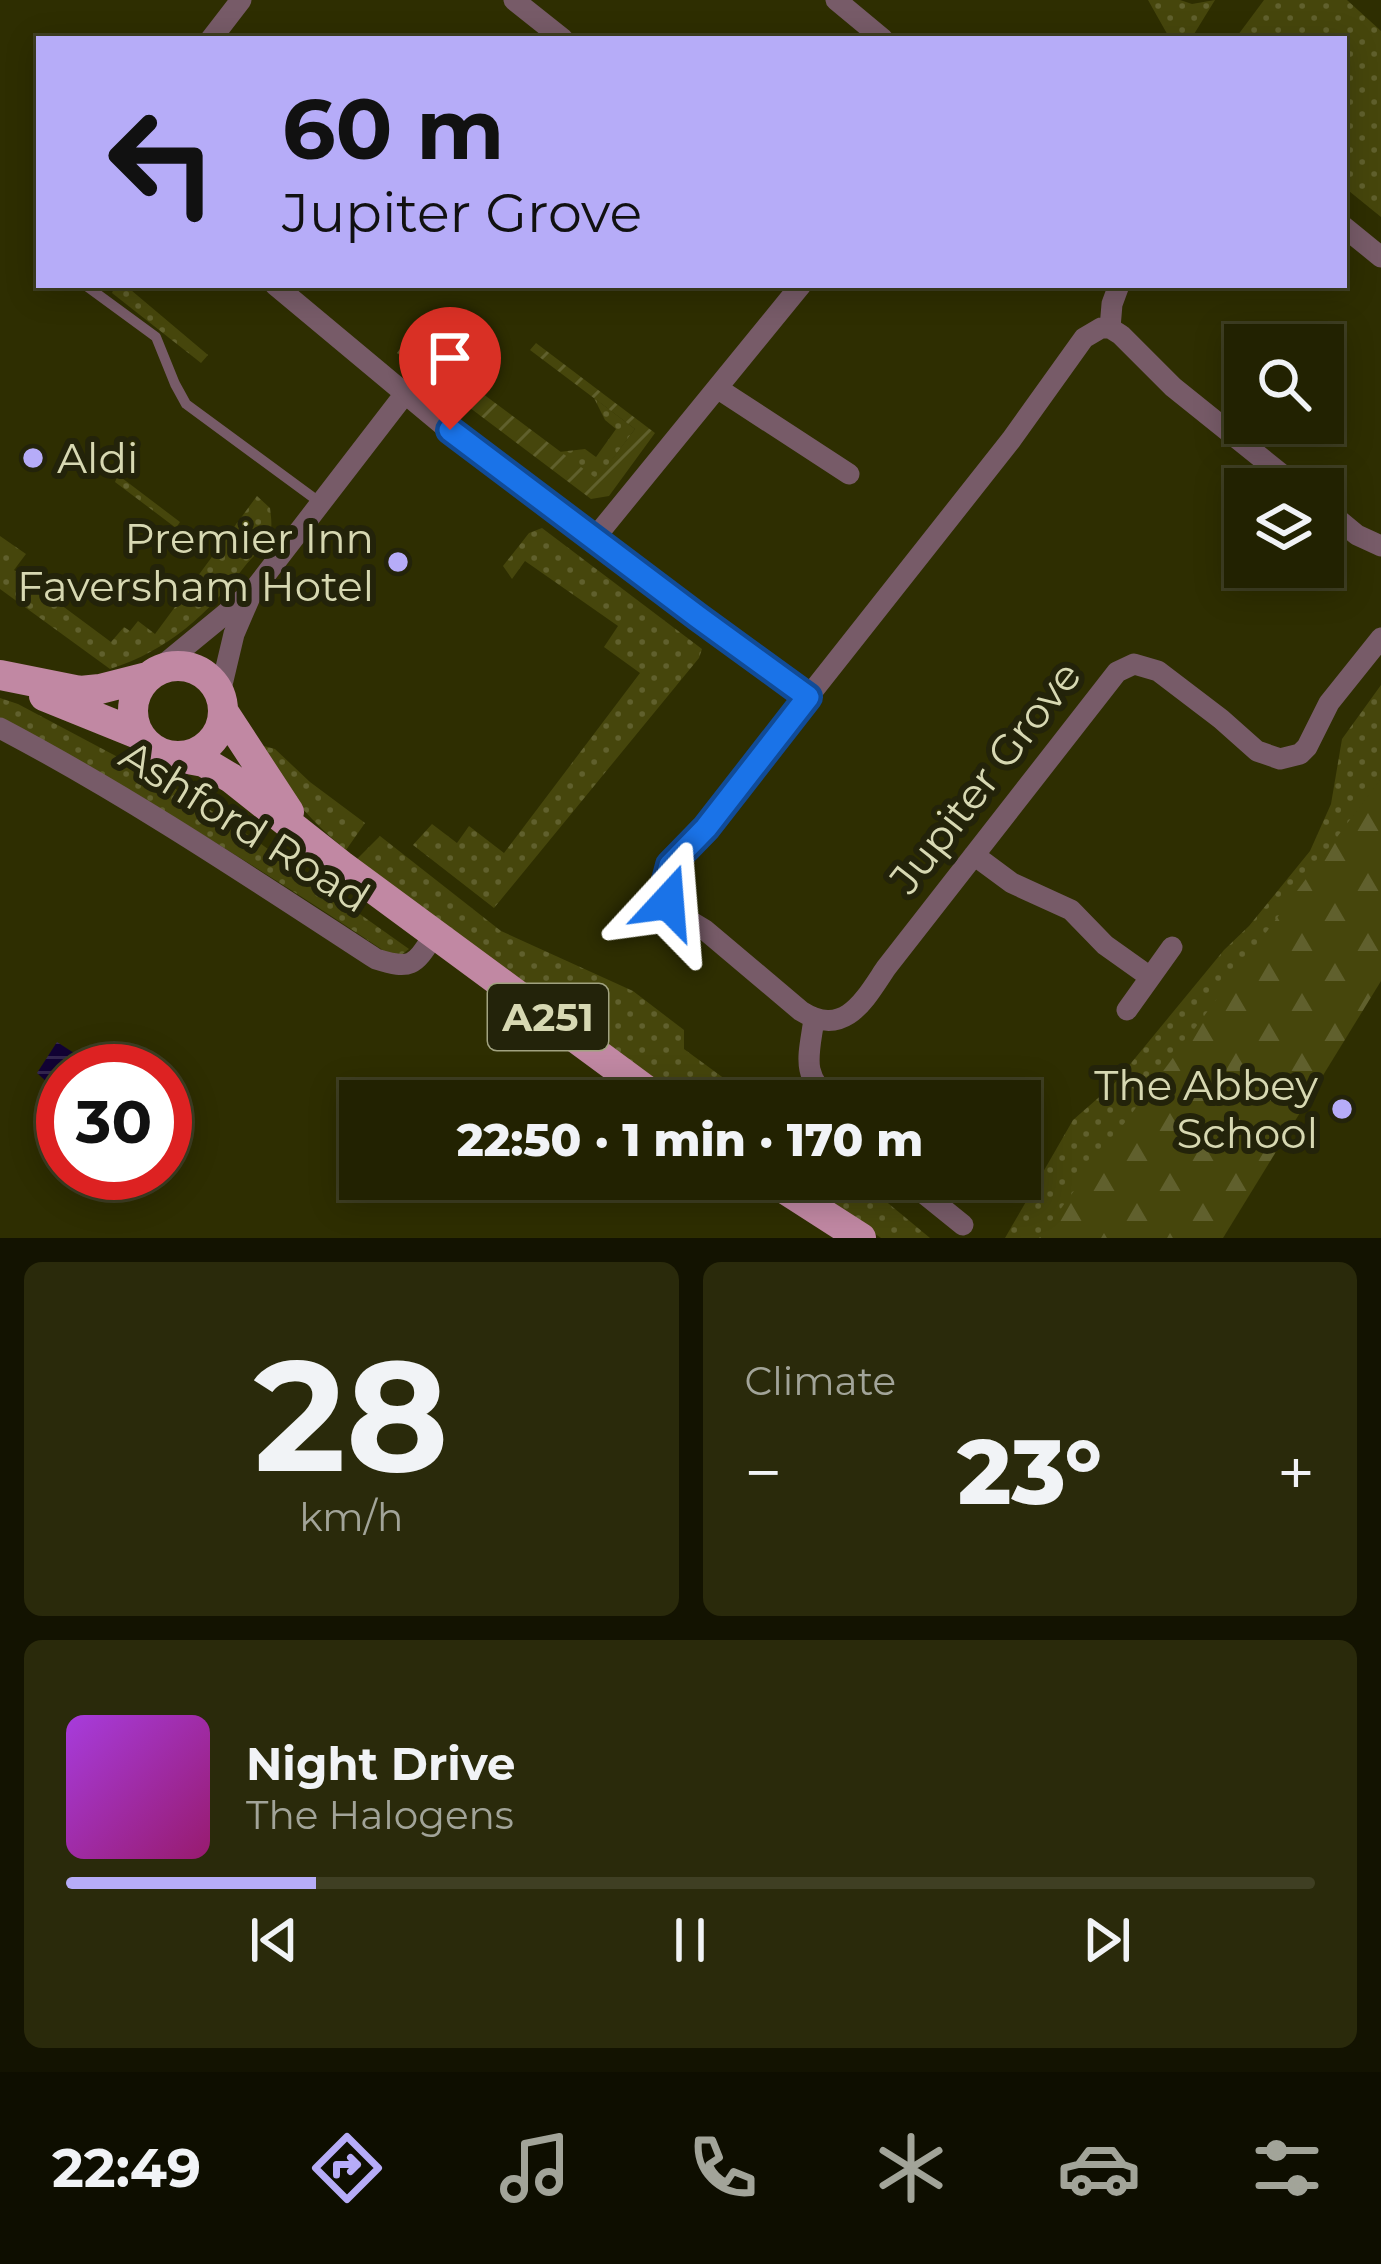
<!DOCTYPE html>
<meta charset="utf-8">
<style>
body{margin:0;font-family:Montserrat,sans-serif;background:#2a2a0b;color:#f1f3f6;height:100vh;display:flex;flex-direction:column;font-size:45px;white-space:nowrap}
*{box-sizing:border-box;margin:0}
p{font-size:39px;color:#a2a499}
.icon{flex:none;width:66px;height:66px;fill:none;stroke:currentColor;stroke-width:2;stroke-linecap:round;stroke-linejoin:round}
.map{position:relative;height:1238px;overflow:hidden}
.panel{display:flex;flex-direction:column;gap:24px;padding:24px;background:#131301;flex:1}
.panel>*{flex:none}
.banner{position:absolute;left:36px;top:36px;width:1311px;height:252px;border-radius:0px;box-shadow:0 6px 30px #0003,0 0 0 3px #3f3f23;background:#b6acf8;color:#111;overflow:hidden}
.controls{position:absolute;left:1224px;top:324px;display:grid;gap:24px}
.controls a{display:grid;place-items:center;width:120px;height:120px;border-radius:0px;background:#222201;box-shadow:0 6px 30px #0003,0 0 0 3px #3f3f23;font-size:60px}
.speed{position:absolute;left:36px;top:1044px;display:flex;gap:24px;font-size:60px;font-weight:700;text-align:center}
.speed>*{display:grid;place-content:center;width:156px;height:156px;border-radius:50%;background:#222201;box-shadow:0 6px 30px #0003,0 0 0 3px #3f3f23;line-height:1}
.speed .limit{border:18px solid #d22;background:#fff;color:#111}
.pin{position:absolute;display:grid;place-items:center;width:102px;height:102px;color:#fff;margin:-123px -51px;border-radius:50% 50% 50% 0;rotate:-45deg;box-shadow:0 0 12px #0007}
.pin .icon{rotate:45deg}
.me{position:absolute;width:132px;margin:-66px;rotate:19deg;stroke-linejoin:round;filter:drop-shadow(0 0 9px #0008)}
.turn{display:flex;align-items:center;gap:42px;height:252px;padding:0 48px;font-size:54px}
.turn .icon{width:156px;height:156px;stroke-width:2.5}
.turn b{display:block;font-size:84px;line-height:102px}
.big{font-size:90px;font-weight:800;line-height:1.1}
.panel .widget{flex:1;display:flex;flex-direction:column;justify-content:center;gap:18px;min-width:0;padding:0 42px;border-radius:18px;background:#2a2a0b}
.panel .dial{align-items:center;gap:0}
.dial b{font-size:156px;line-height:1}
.song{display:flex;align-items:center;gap:36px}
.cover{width:144px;height:144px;border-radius:18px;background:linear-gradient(135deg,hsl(280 70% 55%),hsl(320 70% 35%))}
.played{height:12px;border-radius:6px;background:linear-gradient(90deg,#b6acf8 20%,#3f3f23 20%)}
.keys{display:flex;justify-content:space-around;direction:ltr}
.heat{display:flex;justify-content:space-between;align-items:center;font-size:66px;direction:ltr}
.panel .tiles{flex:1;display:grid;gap:24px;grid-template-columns:1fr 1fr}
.widget:last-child{grid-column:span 2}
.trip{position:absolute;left:339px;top:1080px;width:702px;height:120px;border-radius:0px;background:#222201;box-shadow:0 6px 30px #0003,0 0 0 3px #3f3f23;font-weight:800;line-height:120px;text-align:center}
.tabs{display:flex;height:192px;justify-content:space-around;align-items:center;background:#0e0e00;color:#a2a499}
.tabs .icon{width:84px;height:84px}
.tabs .selected{color:#b6acf8}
.tabs b{font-size:54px;color:#f1f3f6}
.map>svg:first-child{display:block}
.grass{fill:url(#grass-dots)}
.forest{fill:url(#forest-firs)}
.garden{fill:url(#garden-furrows)}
.water{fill:url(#water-rules)}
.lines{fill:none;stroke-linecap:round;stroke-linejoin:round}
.lane{stroke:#775b68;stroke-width:10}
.street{stroke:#775b68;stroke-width:21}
.primary{stroke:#c188a3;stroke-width:30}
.route-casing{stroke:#114b97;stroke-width:30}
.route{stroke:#1a73e8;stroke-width:21}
.poi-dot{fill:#b6acf8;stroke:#23230a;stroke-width:4.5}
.labels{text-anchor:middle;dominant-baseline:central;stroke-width:12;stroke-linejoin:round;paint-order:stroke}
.shield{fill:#23230a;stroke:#a1a280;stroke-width:3}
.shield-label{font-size:39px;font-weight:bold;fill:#d7d8b2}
.poi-label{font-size:42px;fill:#d7d8b2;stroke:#23230a;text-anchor:end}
.street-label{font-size:42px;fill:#d7d8b2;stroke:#23230a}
</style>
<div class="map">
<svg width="1381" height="1238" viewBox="0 0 1381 1238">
<defs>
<pattern id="grass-dots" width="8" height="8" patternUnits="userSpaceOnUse" patternTransform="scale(3)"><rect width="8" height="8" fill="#46460c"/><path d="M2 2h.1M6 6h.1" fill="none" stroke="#60602d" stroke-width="1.8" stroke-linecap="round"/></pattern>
<pattern id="forest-firs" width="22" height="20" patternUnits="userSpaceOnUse" patternTransform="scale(3)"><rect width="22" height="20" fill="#46460c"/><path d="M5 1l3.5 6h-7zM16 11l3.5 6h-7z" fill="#60602d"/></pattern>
<pattern id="garden-furrows" width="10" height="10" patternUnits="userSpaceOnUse" patternTransform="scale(3)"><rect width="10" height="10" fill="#46460c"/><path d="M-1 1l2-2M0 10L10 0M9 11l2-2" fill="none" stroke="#60602d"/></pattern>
<pattern id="water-rules" width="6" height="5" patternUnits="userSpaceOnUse" patternTransform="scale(3)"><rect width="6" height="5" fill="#120235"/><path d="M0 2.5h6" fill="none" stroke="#342650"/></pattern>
</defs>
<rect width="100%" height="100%" fill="#2e2e01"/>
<path class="grass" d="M1148,0H1180L1192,4L1215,0L1191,39H1170Z
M1264,0H1347L1381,31V217L1344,187V39H1235Z
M111,285H125L208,355L201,363L112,293L114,288Z
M594,398L635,429L597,480L559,452L585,449L596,457L616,429L605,420Z
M118,475L180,522L176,528L115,482Z
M257,496L270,508C271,517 273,528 269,536C264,547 252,557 245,566C207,615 169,650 110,669L0,589V536L26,554L14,570L111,642L124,627L130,631L138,621L155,634Z
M542,528L702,649L699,658L494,908L413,845L432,824L457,843L469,826L504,853L640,673L604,647L618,626L525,561L512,579L503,566L529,533Z
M1381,685V779L1040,1238H1005L1073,1120L1113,1085L1224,950L1249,926L1310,851L1331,804L1342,739Z
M0,698L18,704L161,780L230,822L409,949L396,959C268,873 136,791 0,719Z
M264,746L275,749L310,782L365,823L346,850C309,820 282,787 255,747Z
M380,836L501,931L633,991L684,1030V1049L755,1101H679L351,865Z
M796,1179H859L930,1238H881Z"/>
<path class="forest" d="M1381,778V981L1223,1238H1039Z"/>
<path class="garden" d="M408,338L597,479L635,429L530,350L536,343L655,433L609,496L591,499L397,353Z"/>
<path class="water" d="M57,1042L74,1053L54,1083H48L37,1073Z"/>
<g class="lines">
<path class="lane" d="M85,285L156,337L175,384L186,404L322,504"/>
<path class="street" d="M514,0L563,39
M836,0L883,39
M211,39L241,0
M1344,227L1381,257
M275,285L450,431L808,697L1011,440L1084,338L1101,328H1110L1121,335L1173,387L1300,489
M1110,328L1112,304L1119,285
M717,388L849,474
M1323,507L1357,535L1381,546
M593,540L801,285
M157,670L253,591L404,395
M220,693L234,634L250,597
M808,697L706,828L671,865L664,888L667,902L675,912L705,930L801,1011C845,1039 865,999 886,968L1117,672L1134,664L1158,671L1221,719L1257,751L1280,759L1300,754L1307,747L1329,703L1381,638
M0,728C131,797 253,879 376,959C414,971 415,964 436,932
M974,855L1012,883L1071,910L1105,945L1150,977
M1127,1010L1172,947
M814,1019C809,1056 800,1075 832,1101
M906,1179L963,1225"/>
<path class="primary" d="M133 711a45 45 0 1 1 90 0a45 45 0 1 1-90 0Z
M0,675L80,691L100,689L147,677
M44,696L138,734
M223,711L289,812
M177,757L204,762L231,778L341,865L661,1101
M769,1179L861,1238"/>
</g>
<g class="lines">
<defs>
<path id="route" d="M450,430L698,617L808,697L706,828L670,865L664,888L668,902"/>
</defs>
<use href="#route" class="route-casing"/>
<use href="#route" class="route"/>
</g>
<g class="poi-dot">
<circle cx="33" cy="458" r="12"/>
<circle cx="398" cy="562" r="12"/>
<circle cx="1342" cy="1109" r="12"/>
</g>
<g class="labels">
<rect class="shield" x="488" y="984" width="120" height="66" rx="9"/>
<g class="shield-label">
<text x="548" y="1017">A251</text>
</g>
<g class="poi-label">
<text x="57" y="458" text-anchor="start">Aldi</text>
<text x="374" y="538">Premier Inn<tspan x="374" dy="48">Faversham Hotel</tspan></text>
<text x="1318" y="1085">The Abbey<tspan x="1318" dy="48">School</tspan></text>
</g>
<g class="street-label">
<text transform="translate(985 777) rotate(-52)">Jupiter Grove</text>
<text transform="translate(245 826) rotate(32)">Ashford Road</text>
</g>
</g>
</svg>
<div class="controls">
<a><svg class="icon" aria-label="search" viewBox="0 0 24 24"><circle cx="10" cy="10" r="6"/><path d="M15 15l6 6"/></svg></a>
<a><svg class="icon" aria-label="layers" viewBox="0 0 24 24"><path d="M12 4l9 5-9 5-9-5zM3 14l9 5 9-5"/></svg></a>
</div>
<div class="speed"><div class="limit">30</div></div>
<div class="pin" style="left:450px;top:430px;background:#d93025"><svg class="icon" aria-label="arrive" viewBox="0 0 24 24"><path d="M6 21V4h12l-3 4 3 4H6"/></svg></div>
<svg class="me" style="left:668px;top:902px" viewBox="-20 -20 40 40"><path d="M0-17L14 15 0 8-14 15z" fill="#1a73e8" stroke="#fff" stroke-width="4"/></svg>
<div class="trip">22:50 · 1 min · 170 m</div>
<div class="banner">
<div class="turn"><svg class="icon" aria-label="left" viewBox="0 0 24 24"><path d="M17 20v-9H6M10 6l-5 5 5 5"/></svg><div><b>60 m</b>Jupiter Grove</div></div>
</div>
</div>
<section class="panel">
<div class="tiles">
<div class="widget dial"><b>28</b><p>km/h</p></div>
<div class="widget"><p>Climate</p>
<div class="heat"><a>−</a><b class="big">23°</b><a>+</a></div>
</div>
<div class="widget">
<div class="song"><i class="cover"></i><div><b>Night Drive</b><p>The Halogens</p></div></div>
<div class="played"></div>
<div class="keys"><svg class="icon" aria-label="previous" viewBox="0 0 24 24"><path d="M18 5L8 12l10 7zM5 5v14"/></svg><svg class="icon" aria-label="pause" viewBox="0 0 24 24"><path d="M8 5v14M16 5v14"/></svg><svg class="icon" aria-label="next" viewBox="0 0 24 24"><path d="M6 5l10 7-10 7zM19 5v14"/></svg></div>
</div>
</div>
</section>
<nav class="tabs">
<b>22:49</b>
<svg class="icon selected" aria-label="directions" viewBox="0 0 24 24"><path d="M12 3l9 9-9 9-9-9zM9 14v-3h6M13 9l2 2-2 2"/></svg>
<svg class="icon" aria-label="music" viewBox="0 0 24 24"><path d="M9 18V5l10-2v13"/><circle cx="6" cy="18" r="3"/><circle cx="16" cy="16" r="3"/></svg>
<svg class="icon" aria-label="phone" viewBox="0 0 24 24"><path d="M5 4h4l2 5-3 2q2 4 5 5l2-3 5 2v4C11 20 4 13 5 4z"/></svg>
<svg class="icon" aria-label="climate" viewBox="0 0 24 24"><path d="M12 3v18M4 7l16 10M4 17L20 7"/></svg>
<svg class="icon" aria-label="car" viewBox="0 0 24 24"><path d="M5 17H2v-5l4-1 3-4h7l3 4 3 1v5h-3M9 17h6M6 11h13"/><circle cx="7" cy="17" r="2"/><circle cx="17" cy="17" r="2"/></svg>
<svg class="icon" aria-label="filters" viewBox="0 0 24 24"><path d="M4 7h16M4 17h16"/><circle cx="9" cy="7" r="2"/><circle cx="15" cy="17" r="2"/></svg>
</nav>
